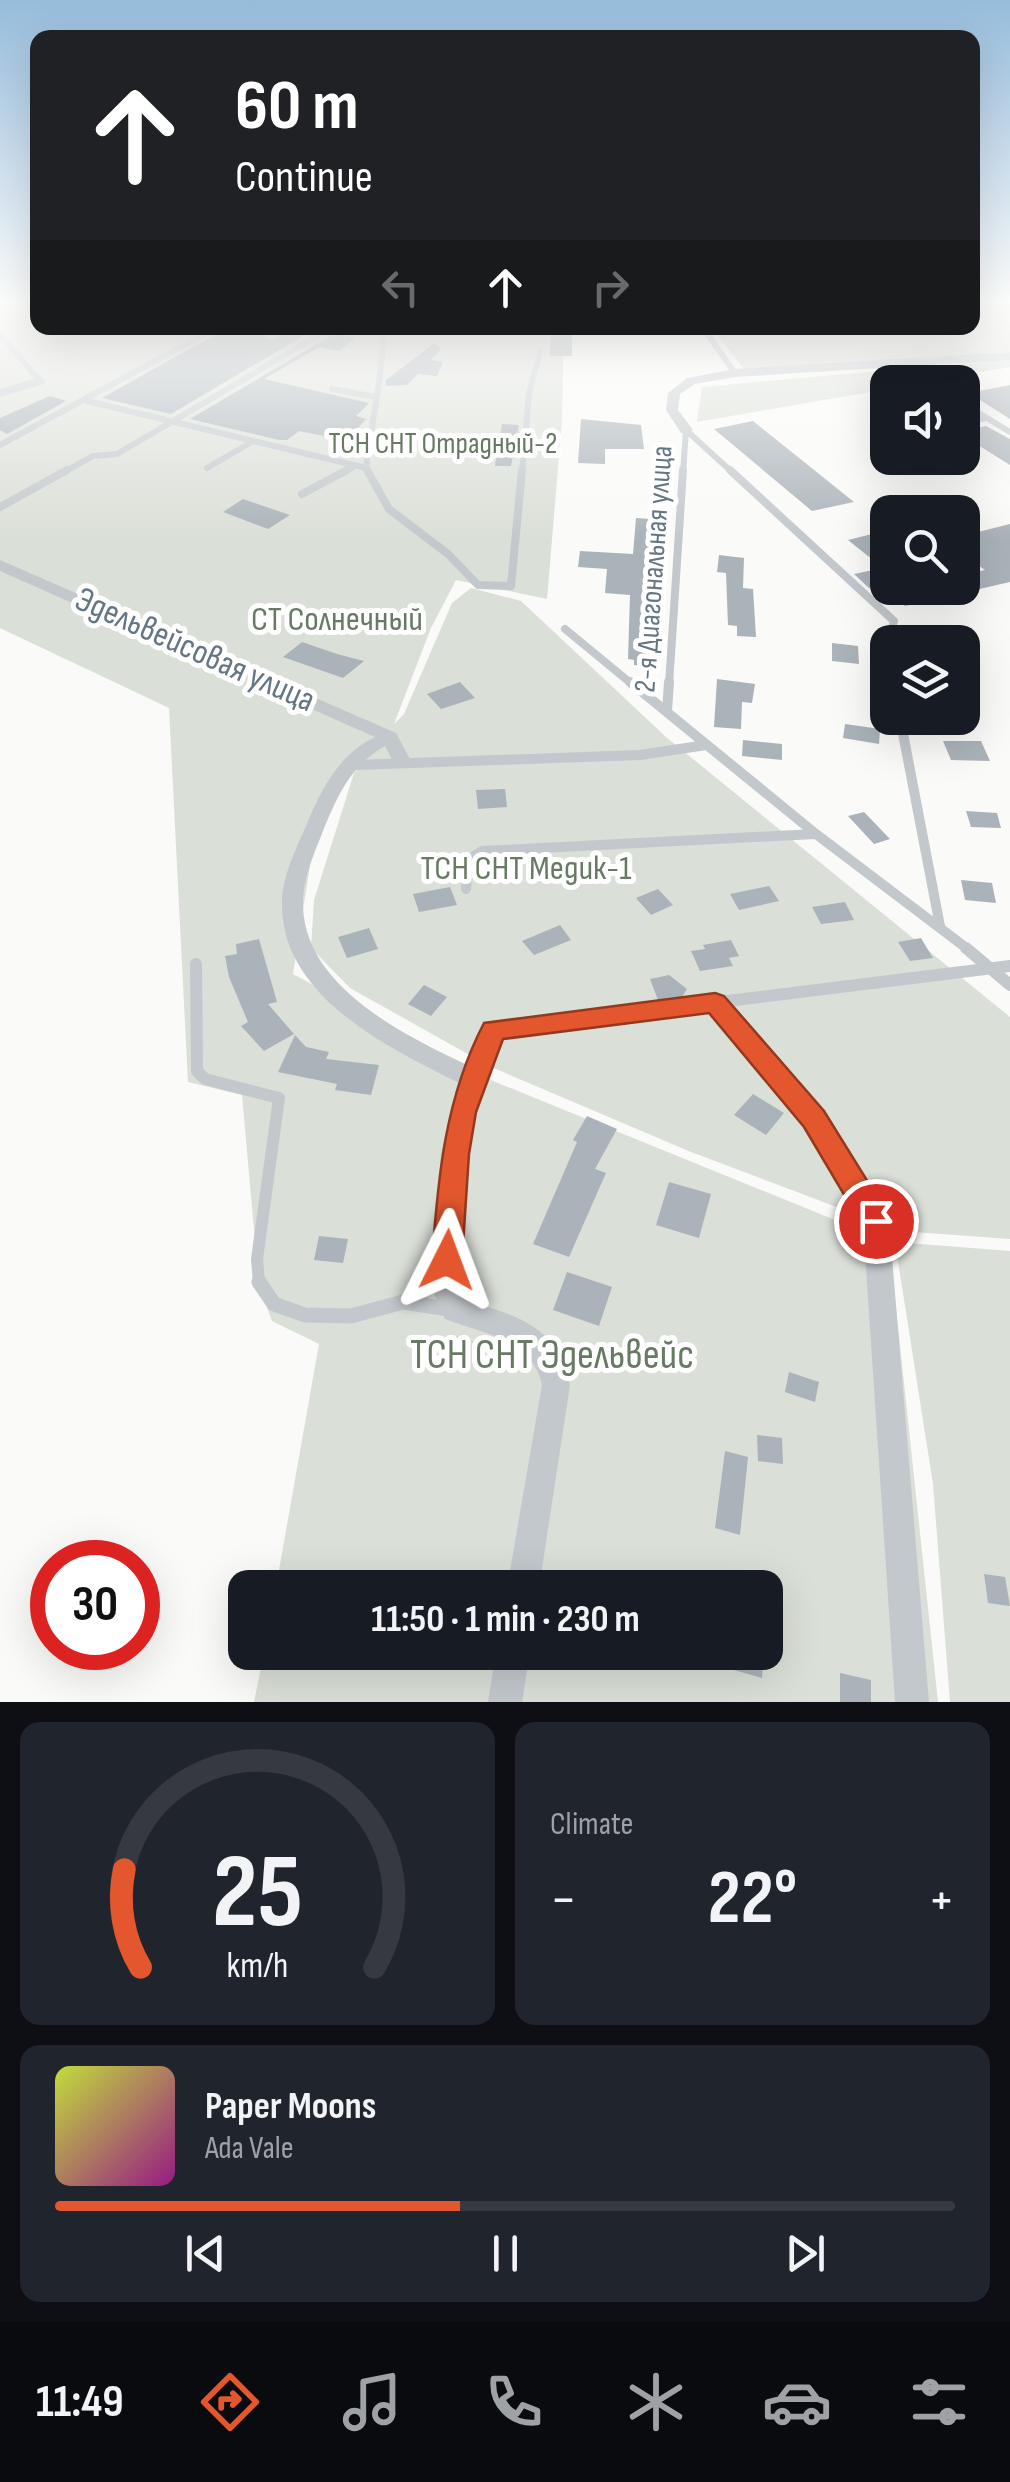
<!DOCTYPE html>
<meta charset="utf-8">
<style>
body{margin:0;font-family:"Sofia Sans Condensed",sans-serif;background:#20242c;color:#f1f3f6;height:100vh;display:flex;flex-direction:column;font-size:38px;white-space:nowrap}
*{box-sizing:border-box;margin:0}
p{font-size:32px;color:#9ea1a6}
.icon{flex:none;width:55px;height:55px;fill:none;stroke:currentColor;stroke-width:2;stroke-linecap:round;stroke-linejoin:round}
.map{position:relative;height:1702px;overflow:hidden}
.details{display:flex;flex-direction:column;gap:20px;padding:20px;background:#0d0f14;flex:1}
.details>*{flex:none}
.banner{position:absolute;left:30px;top:30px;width:950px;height:305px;border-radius:20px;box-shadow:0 10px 40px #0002;background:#202124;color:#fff;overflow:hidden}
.controls{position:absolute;left:870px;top:365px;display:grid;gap:20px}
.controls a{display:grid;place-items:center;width:110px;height:110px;border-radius:20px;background:#171b24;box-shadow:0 10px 40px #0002;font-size:50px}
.speed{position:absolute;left:30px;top:1540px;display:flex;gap:20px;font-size:50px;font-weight:700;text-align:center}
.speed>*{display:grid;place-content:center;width:130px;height:130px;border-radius:50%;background:#171b24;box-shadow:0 10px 40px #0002;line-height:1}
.speed .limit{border:15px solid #d22;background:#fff;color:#111}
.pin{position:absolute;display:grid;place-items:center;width:85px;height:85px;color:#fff;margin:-42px;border:5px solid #fff;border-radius:50%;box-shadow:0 2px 10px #0007}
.me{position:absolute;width:110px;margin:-55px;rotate:3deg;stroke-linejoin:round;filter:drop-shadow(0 0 8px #0008)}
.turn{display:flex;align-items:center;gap:35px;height:210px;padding:0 40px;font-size:45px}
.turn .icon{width:130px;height:130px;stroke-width:2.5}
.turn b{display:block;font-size:70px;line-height:85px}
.lanes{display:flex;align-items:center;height:95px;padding:0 40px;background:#0003;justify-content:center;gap:50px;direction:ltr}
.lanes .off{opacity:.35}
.big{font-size:75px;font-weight:700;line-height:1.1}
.details .card{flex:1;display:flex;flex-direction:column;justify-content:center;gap:15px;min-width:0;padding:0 35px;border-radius:20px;background:#20242c}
.details .dial{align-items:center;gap:0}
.dial svg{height:260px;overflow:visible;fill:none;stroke:#363941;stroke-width:7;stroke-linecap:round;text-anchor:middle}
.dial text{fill:#f1f3f6;stroke:none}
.song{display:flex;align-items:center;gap:30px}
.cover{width:120px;height:120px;border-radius:15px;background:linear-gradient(135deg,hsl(70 70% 55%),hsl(310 70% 35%))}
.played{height:10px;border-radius:5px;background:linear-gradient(90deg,#e4572e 45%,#363941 45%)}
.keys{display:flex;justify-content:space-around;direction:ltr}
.heat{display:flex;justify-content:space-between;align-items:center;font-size:55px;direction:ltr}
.details .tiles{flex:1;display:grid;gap:20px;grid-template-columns:1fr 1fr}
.card:last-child{grid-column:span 2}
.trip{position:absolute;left:228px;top:1570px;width:555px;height:100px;border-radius:20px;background:#171b24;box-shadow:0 10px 40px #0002;font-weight:700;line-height:100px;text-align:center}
.tab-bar{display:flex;height:160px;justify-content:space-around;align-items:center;background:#090b0e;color:#9ea1a6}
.tab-bar .icon{width:70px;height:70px}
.tab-bar .active{color:#e4572e}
.tab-bar b{font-size:45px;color:#f1f3f6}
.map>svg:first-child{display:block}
.green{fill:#dadfd7}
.building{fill:#aab3b9}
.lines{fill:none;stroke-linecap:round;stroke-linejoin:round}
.service-far4{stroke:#c3c8cc;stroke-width:6}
.service-far3{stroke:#c3c8cc;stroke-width:8}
.service-far2{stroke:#c3c8cc;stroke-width:10}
.service-far1{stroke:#c3c8cc;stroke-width:12}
.service{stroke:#c3c8cc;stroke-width:15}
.minor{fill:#c3c8cc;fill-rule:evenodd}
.route{fill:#e4572e;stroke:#94391e;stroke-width:2.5}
.labels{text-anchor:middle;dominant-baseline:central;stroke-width:10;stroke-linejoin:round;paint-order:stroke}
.far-park-label{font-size:30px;fill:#687a64;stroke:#fff}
.far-street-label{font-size:30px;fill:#657683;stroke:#fff}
.park-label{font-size:35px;fill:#687a64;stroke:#fff}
.street-label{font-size:35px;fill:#657683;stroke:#fff}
.near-park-label{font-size:42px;fill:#687a64;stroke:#fff}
</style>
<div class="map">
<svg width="1010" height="1702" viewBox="0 0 1010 1702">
<rect width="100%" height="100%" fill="#fafaf8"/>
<path class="green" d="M0,303H37L38,328H564L562,420L547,599L456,580L431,628L394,724L404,714L452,603L471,588L521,601L666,737L1010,1017V1239L900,1231L691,1152L491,1067L350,988L311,948L314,900L354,773L377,747L347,770L311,859L293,974L493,1081L889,1242L938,1702H254L264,1653L765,1652V1588L276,1587L319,1344L272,1321L259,1286L242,1095L188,1082L169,708L0,628Z
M973,303H1010V352L746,372L712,328H972Z
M1010,359V367L923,382H888L887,389L697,422L702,387Z
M895,1242L1010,1251V1702H950L933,1484Z"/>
<path class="building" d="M241,328L273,339L284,333L310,332L171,414L102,398L225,329L233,332Z
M551,328H572V356H550Z
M336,333L355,338L339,351L319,347L264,379L369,403L356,416L366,419L353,434L363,436V440L348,457L336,454L344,440L299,431L287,440H279L190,419Z
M435,343L441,349L431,360L443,362L437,376L418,374L407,385L386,386V380Z
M1010,385V419L969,393Z
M50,396L66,401L7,434L0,430V418Z
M581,419L641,425L644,449H605V464L578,463Z
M753,421L854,502L812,511L714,429Z
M502,424L519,425L511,466H495Z
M986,426L1010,439V465L962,435V431Z
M243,499L290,515L268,529L223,512Z
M636,518L666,520L663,546H658L651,614L649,649L659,650L658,667L634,665V660L628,659L630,595L605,593L607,569L578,567L580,551L633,554Z
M1010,524V582L962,593V575L985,570L962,554V536Z
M888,530V584L869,588L854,574L883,568L848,540Z
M719,555L744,558L743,588L753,589L756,637L737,636V626L728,625L726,573L717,572Z
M884,588H957L958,594L905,606Z
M302,642L337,654L364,661L343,678L283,657Z
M832,643L858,646L859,664L832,661Z
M717,679L755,684L752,703L742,702L741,729L714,727Z
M460,682L475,698L441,709L427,694Z
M845,724L880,729L879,744L843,738Z
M743,740L782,744V760L742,756Z
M943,741H981L990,761L951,760Z
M505,789L507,807L478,809L476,790Z
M966,811L997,813L1001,828L971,827Z
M864,812L890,839L874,844L848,816Z
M961,880L992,883L996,903L965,900Z
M769,886L779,901L739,910L730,894Z
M450,887L457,905L419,912L413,894Z
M658,889L673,905L651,915L636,898Z
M845,902L854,920L821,924L812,907Z
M560,925L571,940L534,955L522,941Z
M369,928L378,949L347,958L338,937Z
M921,938L933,958L910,961L898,942Z
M259,939L277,1002L268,1004L294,1034L264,1051L241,1026L248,1022L229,977L225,956L237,954L236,944Z
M731,940L739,956L729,958L733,966L700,971L691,951L705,949L703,945Z
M669,975L687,989L682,997L658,1000L650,979Z
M424,985L447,997L431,1016L408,1004Z
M295,1035L306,1047L329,1052L326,1059L379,1065L371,1095L335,1090L337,1084L278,1072Z
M753,1094L784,1113L766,1135L734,1115Z
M587,1116L617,1129L595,1169L606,1173L569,1257L533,1244L577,1142L573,1140Z
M669,1182L711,1194L699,1238L656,1225Z
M319,1236L348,1239L343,1263L314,1260Z
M567,1272L612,1287L599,1326L553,1310Z
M789,1372L819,1382L815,1402L785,1392Z
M757,1435L782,1438L783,1464L758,1461Z
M725,1451L748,1457L740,1535L715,1528Z
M984,1574L1005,1577L1010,1606L988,1603Z
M689,1652H764L762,1678L688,1657Z
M840,1673L871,1680V1702H840Z"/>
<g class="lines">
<path class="service-far4" d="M178,328L200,336
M703,328L735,373
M0,335L40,381
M332,389L376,397
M83,400L366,468
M962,403L1010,432
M962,423L986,418
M686,430L733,473
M0,445L216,328
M207,468L250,443
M62,473L93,456L117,454L331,328
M343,473L352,468
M369,473L366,468C371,421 384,375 383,328
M522,473L529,393L540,352
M683,473L686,430"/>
<path class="service-far3" d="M367,470L389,509L448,554L478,585L511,586L522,470
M730,470L894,621L888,642
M302,494L347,470
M0,507L67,470
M565,629L633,685
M669,685L683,470"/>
<path class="service-far2" d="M630,682L816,834L969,950
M667,711L669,682
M900,718L940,926
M355,765L640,755L706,745
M466,889L468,860L482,851L815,834"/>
<path class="service-far1" d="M966,948L1010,985
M196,964L197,1071L205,1079L279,1098L257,1259L259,1284
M472,1078L494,1030L1010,966"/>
<path class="service" d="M259,1282L274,1304L305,1315L351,1316L403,1302L449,1309"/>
<path class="minor" d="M1010,352V360L735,377L695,384L680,394L678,410L693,430L686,434L681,433L666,410L668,393L687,378L735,369Z
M40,377L46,381L44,384L0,397V389Z
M0,560L396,733L411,761L409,765H395L385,746C351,765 337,796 323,831C314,854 302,880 303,906C305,991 414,1040 480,1071L484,1078L467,1154L460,1289L464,1300C518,1316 557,1325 570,1385L539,1588H507L542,1385C532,1338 483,1334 445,1319L432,1289L435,1230L441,1154L459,1083C389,1048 284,998 282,907C281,879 295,851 306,826C321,790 338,755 375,737L0,571Z
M715,994L723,997L823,1112L889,1221L929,1702H895L863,1223L805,1126L707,1009L704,1003L707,997Z
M496,1652H530L522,1702H488Z"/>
</g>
<linearGradient id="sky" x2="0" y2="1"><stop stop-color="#96bcdc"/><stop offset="0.56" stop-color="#fdfdfc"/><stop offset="1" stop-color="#fdfdfc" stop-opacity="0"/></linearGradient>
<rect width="1010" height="541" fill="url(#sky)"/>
<path class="route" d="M715,993L724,996L824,1111L886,1211L890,1221L886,1230L876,1234L865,1230L804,1127L709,1013L503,1039L476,1112L469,1154L462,1260L458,1269L447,1273L436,1269L432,1260C438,1177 445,1098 484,1023Z"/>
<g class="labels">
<g class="far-park-label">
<text x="443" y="444">ТСН СНТ Отрадный-2</text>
</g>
<g class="far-street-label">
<text transform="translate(654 569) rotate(-86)">2-я Диагональная улица</text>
</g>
<g class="park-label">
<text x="337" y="619">СТ Солнечный</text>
<text x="526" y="868">ТСН СНТ Медик-1</text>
</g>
<g class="street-label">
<text transform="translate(195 650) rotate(24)">Эдельвейсовая улица</text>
</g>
<g class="near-park-label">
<text x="552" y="1355">ТСН СНТ Эдельвейс</text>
</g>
</g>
</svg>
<div class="controls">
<a><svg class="icon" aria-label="sound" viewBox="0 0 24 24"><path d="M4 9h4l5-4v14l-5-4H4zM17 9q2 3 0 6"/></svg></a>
<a><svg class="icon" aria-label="search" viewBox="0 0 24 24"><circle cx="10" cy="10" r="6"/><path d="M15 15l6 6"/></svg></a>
<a><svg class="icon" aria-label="layers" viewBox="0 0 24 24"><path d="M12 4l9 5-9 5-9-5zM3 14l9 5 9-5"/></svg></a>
</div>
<div class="speed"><div class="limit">30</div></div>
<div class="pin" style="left:876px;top:1221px;background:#d93025"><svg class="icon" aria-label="arrive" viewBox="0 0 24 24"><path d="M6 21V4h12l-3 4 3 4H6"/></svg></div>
<svg class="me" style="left:447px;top:1260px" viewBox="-20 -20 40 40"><path d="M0-17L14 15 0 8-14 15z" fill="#e4572e" stroke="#fff" stroke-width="4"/></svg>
<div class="trip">11:50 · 1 min · 230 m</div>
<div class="banner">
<div class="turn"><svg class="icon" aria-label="ahead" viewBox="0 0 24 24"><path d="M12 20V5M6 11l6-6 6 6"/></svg><div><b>60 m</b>Continue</div></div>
<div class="lanes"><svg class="icon off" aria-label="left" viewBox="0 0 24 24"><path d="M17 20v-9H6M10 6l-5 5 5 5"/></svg><svg class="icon" aria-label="ahead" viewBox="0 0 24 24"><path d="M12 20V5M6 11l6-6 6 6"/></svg><svg class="icon off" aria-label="right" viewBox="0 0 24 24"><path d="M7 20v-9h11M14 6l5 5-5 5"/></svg></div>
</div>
</div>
<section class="details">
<div class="tiles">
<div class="card dial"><svg viewBox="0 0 100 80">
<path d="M14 69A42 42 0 1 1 86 69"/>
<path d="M14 69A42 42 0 0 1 9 39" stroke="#e4572e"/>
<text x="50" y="56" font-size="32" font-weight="700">25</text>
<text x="50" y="72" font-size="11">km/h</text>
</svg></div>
<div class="card"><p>Climate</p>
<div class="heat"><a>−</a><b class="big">22°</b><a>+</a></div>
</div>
<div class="card">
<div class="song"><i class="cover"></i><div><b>Paper Moons</b><p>Ada Vale</p></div></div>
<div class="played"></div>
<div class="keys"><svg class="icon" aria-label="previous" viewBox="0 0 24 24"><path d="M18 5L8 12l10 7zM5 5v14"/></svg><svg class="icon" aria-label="pause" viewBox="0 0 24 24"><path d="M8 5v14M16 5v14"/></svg><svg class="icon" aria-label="next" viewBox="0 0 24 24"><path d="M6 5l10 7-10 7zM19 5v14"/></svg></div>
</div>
</div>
</section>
<nav class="tab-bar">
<b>11:49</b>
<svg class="icon active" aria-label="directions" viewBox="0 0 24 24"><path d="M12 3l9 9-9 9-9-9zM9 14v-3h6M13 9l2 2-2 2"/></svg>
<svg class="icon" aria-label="music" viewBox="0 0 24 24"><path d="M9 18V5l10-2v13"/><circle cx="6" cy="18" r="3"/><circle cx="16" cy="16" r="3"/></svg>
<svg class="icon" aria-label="phone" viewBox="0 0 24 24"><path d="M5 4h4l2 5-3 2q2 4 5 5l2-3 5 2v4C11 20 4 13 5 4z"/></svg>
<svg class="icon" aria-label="climate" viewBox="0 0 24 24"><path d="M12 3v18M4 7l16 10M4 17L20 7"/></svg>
<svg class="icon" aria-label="car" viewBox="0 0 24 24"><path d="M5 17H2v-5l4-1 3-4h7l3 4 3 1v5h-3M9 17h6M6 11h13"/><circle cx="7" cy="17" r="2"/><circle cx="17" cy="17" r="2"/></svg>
<svg class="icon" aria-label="filters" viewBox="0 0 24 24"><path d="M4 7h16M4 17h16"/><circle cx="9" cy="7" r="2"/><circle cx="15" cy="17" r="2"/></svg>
</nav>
